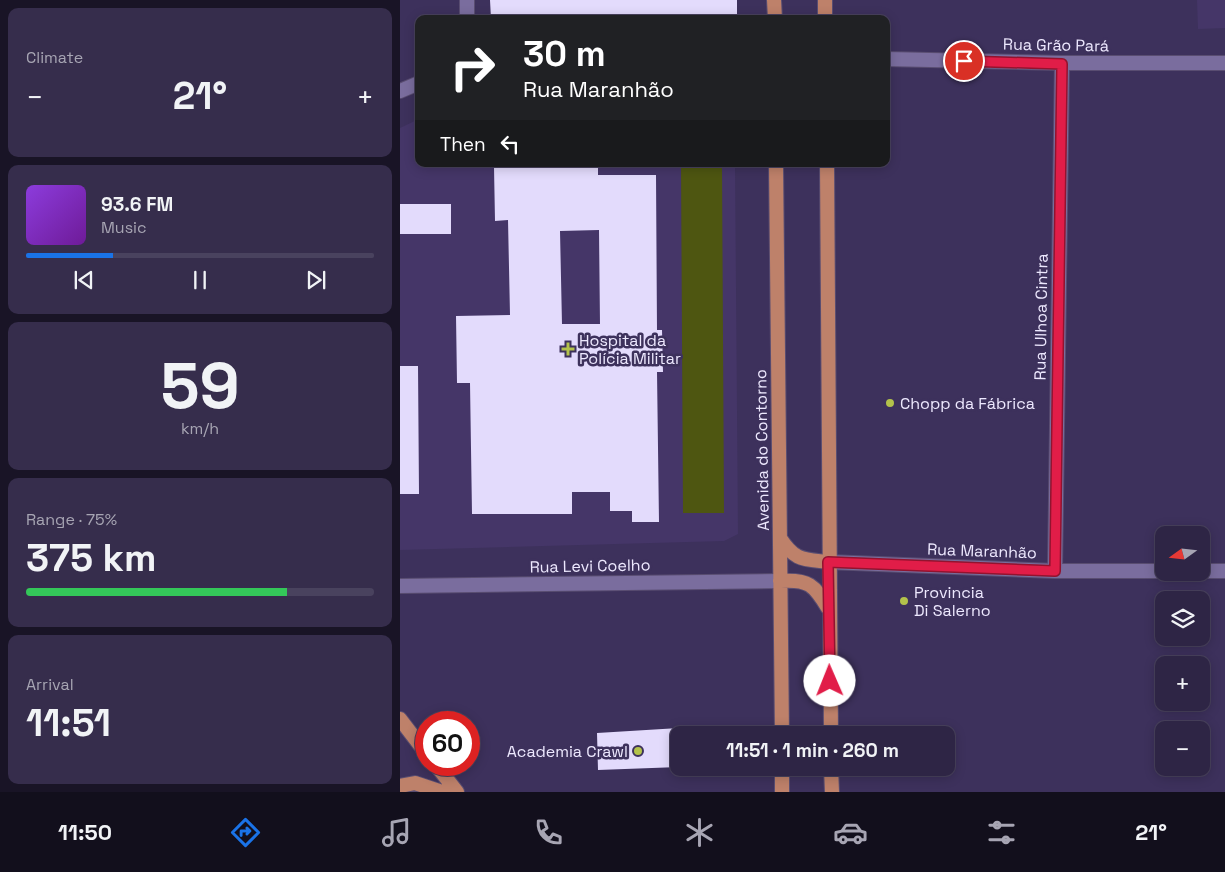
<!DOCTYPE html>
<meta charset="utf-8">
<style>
body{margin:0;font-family:"Space Grotesk",sans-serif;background:#362d4c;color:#f1f3f6;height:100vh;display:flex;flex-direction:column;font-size:19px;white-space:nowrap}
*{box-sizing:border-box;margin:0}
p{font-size:16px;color:#a7a5b3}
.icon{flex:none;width:28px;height:28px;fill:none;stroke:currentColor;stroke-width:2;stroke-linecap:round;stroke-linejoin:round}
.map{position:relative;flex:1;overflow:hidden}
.side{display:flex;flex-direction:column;gap:8px;padding:8px;background:#191426;width:400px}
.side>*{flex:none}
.hud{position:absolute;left:15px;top:15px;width:475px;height:152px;border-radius:10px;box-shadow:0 2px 12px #0003,0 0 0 1px #49425e;background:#202124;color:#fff;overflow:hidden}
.needle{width:32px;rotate:255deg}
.tools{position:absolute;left:755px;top:526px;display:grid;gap:10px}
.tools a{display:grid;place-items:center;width:55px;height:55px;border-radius:10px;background:#2e2545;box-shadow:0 2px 12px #0003,0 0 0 1px #49425e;font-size:25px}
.speed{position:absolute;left:15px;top:711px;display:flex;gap:10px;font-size:25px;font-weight:700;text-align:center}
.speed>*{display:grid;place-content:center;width:65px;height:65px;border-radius:50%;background:#2e2545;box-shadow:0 2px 12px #0003,0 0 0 1px #49425e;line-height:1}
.speed .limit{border:8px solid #d22;background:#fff;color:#111}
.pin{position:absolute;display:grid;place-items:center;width:42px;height:42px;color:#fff;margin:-21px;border:2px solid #fff;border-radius:50%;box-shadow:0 1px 5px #0007}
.me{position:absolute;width:55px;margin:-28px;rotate:359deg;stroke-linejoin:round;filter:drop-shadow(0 0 4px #0008)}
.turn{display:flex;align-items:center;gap:18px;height:105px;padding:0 25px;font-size:22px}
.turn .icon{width:65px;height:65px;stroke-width:2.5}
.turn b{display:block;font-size:35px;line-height:42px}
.then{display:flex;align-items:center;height:48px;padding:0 25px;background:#0003;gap:10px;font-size:19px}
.big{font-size:38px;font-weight:600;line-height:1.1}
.side .tile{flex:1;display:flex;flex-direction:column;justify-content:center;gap:8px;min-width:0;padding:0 18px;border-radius:10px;background:#362d4c}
.side .dial{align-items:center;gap:0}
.dial b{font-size:65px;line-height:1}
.song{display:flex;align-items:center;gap:15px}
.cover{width:60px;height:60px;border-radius:8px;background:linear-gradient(135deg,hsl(270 70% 55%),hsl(280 70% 35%))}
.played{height:5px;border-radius:2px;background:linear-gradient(90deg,#1a73e8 25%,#49425e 25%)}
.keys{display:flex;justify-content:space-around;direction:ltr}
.heat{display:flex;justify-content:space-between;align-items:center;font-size:28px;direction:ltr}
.charge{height:8px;border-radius:4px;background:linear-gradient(90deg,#34c759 75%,#49425e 0)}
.trip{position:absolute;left:270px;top:726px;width:285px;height:50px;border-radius:10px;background:#2e2545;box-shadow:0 2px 12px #0003,0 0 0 1px #49425e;font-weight:600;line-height:50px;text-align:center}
.menu{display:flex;height:80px;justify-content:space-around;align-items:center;background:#120f1c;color:#a7a5b3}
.menu .icon{width:35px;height:35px}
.menu .on{color:#1a73e8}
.menu b{font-size:22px;color:#f1f3f6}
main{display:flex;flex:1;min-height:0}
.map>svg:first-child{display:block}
.built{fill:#453668}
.green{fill:#4e5611}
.building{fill:#e3dbfc;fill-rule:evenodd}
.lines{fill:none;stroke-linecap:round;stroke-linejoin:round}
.minor-casing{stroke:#594d71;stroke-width:16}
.secondary-casing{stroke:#594d71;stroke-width:16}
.primary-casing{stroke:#594d71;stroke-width:16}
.minor{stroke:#7a6d9e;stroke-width:14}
.secondary{stroke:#7a6d9e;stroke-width:14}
.primary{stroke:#be816a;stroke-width:14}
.route-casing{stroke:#92132f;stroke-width:12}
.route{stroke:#e11d48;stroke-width:9}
.poi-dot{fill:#b3c24b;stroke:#3d315c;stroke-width:2}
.labels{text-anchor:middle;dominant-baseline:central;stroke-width:5;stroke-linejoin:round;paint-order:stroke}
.street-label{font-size:16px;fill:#ede8fe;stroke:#3d315c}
.poi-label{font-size:16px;fill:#ede8fe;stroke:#3d315c;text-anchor:start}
</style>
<main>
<section class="side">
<div class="tile"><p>Climate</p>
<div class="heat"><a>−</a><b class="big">21°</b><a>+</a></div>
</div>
<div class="tile">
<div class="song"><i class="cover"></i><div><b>93.6 FM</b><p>Music</p></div></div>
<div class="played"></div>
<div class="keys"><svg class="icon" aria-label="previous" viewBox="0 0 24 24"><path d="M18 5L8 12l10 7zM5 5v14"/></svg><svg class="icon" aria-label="pause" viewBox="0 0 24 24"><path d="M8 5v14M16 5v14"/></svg><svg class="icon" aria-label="next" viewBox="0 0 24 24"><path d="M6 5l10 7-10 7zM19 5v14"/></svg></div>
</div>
<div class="tile dial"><b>59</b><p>km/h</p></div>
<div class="tile"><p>Range · 75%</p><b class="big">375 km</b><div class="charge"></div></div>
<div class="tile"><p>Arrival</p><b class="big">11:51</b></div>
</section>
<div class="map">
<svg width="825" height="792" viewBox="0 0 825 792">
<rect width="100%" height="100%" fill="#3d315c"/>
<path class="built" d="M797,0H825V28L798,29Z
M19,119V164H335L338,534L324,541L0,550V128Z"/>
<path class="green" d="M281,164H322L324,513H283Z"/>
<path class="building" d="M90,0H337V19H91Z
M198,166V175H256L257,330H262L263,372H257L259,522H232V511H210V492H172V514H72L70,383H57L56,316L110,315L108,220L95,221L94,167ZM199,230L200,324H162L160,231Z
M0,204H51V234H0Z
M0,366H18L19,494H0Z
M279,728V767L198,770L197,733Z"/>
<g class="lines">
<defs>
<path id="minor" d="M67,0V19
M428,562L655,571H764
M655,571L662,63
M801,571H825
M0,586L380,581"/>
<path id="secondary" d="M486,59L662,63H825
M0,91L19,83"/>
<path id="primary" d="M374,0L375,19
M425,0V19
M376,164L382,735
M427,164L431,735
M380,538C395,561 403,559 428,562
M380,581C409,579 414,585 428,608
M0,719L26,753
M36,765L57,792
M382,768V792
M431,768L432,792
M0,786L15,783L42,792"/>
</defs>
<use href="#minor" class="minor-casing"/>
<use href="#secondary" class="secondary-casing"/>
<use href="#primary" class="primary-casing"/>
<use href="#minor" class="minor"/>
<use href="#secondary" class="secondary"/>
<use href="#primary" class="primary"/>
</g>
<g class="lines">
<defs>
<path id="route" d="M430,681L428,562L655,571L662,64L564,61"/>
</defs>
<use href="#route" class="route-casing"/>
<use href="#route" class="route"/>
</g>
<g class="poi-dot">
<path d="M165.5 341.5h5v5h5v5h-5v5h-5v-5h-5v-5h5z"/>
<circle cx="490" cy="403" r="5"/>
<circle cx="504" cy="601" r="5"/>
<circle cx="238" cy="751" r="5"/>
</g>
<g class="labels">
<g class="street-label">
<text transform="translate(656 45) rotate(1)">Rua Grão Pará</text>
<text transform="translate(641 317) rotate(-89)">Rua Ulhoa Cintra</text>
<text transform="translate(362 450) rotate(-91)">Avenida do Contorno</text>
<text transform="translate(582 551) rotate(2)">Rua Maranhão</text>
<text transform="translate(190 566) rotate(-1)">Rua Levi Coelho</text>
</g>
<g class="poi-label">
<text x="179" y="340">Hospital da<tspan x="179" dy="18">Polícia Militar</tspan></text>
<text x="500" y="403">Chopp da Fábrica</text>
<text x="514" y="592">Provincia<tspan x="514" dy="18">Di Salerno</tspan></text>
<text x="228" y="751" text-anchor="end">Academia Crawl</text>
</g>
</g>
</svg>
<div class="tools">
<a><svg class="needle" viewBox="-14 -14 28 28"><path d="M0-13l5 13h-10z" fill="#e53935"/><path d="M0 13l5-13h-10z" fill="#a7a5b3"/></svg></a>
<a><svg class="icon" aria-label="layers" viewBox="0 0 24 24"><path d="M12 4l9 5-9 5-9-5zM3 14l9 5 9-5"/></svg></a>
<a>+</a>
<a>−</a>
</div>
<div class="speed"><div class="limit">60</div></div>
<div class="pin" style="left:564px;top:61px;background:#d93025"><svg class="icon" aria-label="arrive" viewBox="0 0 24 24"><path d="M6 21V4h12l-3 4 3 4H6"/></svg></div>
<svg class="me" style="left:430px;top:681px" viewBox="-20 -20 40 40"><circle r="19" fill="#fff"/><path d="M0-13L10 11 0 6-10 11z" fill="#e11d48"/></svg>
<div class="trip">11:51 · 1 min · 260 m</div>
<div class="hud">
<div class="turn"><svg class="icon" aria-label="right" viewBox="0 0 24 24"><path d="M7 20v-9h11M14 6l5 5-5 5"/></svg><div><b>30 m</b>Rua Maranhão</div></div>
<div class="then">Then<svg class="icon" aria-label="left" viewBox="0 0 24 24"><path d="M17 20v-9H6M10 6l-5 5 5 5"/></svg></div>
</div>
</div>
</main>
<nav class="menu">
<b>11:50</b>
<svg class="icon on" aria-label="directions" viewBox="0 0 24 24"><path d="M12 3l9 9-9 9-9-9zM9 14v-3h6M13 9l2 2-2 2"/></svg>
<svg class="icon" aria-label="music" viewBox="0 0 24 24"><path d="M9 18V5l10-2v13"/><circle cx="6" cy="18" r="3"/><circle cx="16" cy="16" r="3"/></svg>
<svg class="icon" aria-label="phone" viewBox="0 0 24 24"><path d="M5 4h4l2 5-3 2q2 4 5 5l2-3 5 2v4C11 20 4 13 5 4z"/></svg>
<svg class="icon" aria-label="climate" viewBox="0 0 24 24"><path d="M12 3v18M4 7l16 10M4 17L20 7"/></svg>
<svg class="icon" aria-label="car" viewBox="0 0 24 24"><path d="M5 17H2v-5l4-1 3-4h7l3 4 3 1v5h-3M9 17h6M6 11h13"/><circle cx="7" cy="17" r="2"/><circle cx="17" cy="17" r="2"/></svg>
<svg class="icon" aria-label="filters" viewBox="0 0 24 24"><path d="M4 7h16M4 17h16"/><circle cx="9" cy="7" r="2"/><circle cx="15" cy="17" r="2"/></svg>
<b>21°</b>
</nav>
